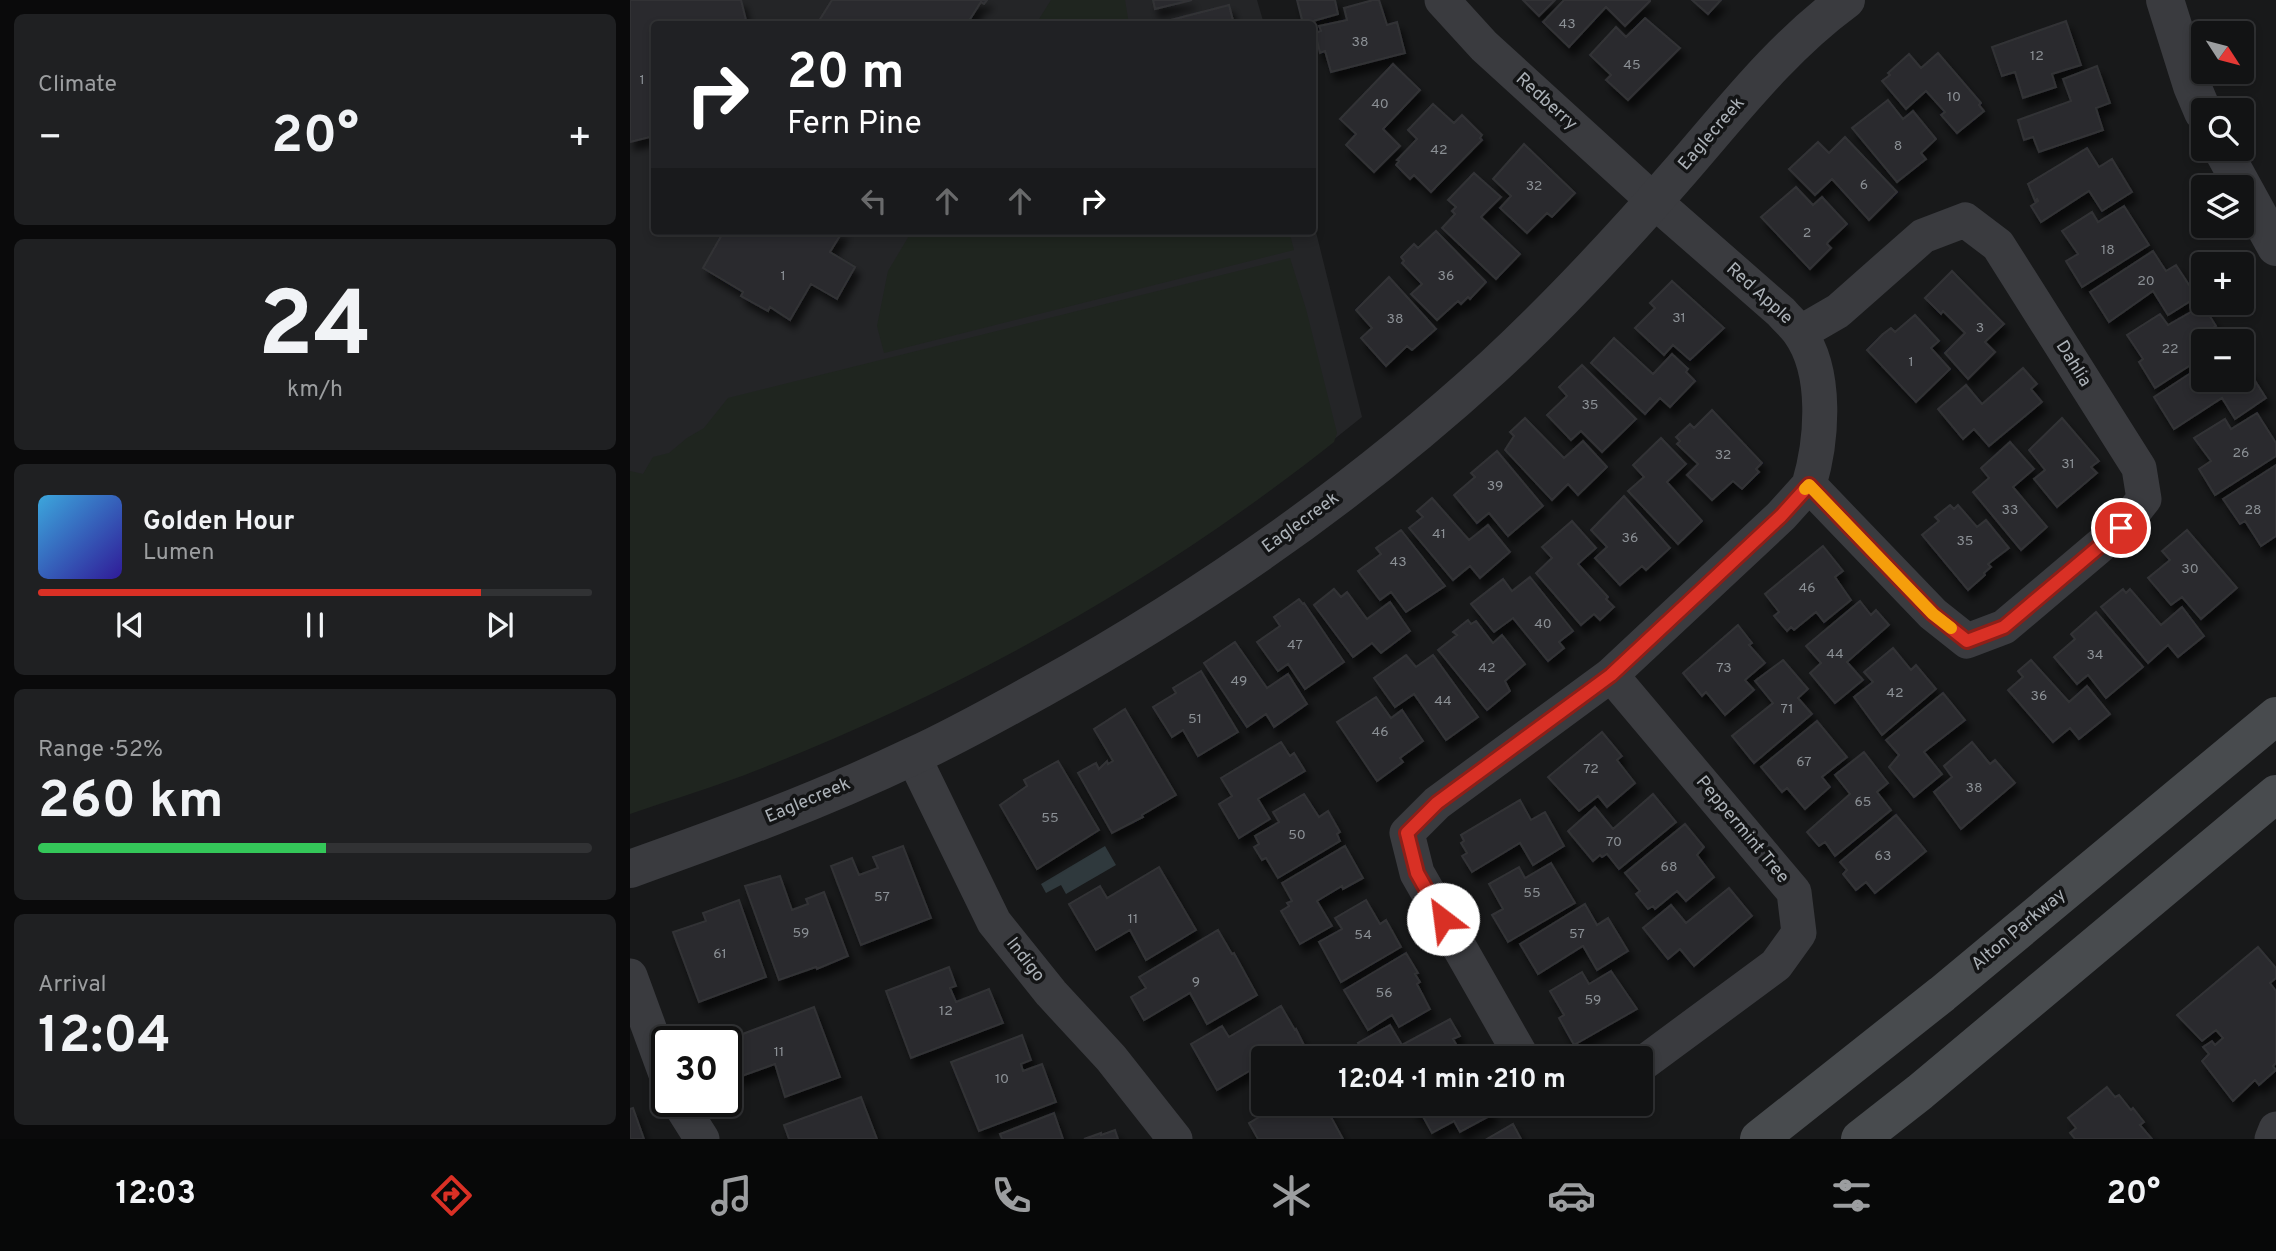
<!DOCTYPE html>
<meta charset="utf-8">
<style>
body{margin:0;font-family:Overpass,sans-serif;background:#1f2022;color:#f1f3f6;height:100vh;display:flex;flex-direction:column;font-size:26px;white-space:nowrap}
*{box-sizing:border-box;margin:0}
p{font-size:23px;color:#9c9ea0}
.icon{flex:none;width:38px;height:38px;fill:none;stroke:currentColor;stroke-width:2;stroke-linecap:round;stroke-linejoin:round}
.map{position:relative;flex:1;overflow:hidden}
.panel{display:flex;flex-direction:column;gap:14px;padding:14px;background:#0a0a0b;width:630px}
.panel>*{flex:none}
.hud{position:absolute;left:21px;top:21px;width:665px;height:214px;border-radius:7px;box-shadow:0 4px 10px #0003,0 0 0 2px #313234;background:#202124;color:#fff;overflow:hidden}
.needle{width:46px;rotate:126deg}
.buttons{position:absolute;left:1561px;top:21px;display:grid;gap:14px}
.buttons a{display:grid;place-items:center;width:63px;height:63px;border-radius:7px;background:#121314;box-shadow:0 4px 10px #0003,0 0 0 2px #313234;font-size:35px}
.speed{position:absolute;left:21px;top:1026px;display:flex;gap:14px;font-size:35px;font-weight:700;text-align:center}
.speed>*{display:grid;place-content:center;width:91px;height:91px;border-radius:50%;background:#121314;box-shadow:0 4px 10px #0003,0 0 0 2px #313234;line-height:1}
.speed .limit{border:4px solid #111;border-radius:10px;background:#fff;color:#111}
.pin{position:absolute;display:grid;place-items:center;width:60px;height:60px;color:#fff;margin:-30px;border:4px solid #fff;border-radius:50%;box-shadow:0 2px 7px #0007}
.me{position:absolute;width:77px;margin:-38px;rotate:330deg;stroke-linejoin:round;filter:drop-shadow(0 0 5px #0008)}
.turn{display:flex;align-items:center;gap:24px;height:147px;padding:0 21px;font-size:32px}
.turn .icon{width:91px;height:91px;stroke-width:2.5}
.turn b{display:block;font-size:49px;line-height:60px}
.lanes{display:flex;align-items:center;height:66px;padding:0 21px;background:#0003;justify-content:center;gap:35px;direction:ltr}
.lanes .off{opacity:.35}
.big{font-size:52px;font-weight:700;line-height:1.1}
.panel .card{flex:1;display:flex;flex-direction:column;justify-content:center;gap:10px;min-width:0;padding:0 24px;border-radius:10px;background:#1f2022}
.panel .dial{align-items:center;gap:0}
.dial b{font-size:91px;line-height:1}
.song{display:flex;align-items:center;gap:21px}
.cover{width:84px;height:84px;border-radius:10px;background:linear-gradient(135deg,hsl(200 70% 55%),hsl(250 70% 35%))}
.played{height:7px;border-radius:4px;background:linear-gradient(90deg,#d93025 80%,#313234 80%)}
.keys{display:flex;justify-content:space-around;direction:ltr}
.heat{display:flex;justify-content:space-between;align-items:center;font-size:38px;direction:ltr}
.charge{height:10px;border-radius:5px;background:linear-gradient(90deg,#34c759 52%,#313234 0)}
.trip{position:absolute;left:621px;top:1046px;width:402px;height:70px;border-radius:7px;background:#121314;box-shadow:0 4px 10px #0003,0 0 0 2px #313234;font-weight:700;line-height:70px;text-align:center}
.tabs{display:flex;height:112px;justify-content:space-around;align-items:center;background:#070808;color:#9c9ea0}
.tabs .icon{width:49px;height:49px}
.tabs .current{color:#d93025}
.tabs b{font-size:32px;color:#f1f3f6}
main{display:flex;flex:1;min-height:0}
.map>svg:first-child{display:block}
.built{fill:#242527}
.green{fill:#1f251f}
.water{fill:#2f393d}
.building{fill:#2b2c2e;stroke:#323336;stroke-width:2;filter:url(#shadow)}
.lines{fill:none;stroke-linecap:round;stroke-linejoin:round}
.minor{stroke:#3a3b3f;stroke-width:35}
.tertiary{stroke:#3a3b3f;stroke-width:38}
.secondary{stroke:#484b4e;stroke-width:38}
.route-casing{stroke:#8d1f18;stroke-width:18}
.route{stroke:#d93025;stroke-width:12}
.slow{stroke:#f59e0b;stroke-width:12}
.labels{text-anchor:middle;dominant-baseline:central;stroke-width:7;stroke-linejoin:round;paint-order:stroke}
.number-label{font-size:14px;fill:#8b9095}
.street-label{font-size:18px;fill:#acb2b8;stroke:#131415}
</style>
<main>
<section class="panel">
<div class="card"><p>Climate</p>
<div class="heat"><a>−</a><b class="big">20°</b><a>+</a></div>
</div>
<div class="card dial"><b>24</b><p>km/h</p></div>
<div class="card">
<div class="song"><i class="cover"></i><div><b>Golden Hour</b><p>Lumen</p></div></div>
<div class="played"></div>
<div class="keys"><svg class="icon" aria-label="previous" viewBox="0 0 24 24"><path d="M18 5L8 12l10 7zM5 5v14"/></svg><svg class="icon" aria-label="pause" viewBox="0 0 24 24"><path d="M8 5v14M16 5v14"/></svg><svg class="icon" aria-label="next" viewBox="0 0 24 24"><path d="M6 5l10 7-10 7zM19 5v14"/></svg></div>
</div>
<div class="card"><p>Range · 52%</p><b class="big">260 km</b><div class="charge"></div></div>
<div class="card"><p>Arrival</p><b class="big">12:04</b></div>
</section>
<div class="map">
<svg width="1646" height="1139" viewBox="0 0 1646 1139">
<defs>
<filter id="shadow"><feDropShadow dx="4.5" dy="8" stdDeviation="3.5" flood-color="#0009"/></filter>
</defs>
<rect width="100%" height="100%" fill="#18191a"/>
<path class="built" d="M0,0H627L634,24H24V231H682L683,220L732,417L668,468L0,812Z"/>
<path class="green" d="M421,0H495L499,24H406Z
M282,231H390L393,233L395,231H659L664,250L254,353L247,326L258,271Z
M660,258L676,309L707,433L704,442C530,580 336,688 130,769C88,786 43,799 0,814V471L13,474L23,457L39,453L57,438L74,428L98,398Z"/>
<path class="water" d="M475,846L486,865L436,894L431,885L416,893L411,884Z"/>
<path class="building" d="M0,0H111L117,24H24V136L0,142Z
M202,0H357L354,4L351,2L337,24H187Z
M523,0H562L525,9Z
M667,0H705L708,14L673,24Z
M743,0H749L757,25L767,22L775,53L701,72L695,51L690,53L685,33L691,31L689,26L717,20L714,8Z
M893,0H925L909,16Z
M934,0H1020V1L995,26L976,7L939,47L913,22Z
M1062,0H1091L1078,14Z
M599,5L604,24H530L529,23Z
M1015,18L1050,48L998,100L976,80L981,75L960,55L986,27L996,37Z
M1436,21L1451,65L1422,74L1426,87L1393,98L1385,72L1372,76L1362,47Z
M1308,53L1351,103L1349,105L1354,111L1327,133L1311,115L1315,112L1296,91L1276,109L1252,81L1260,75L1258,73L1279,54L1291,68Z
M763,64L790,90L753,129L770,146L744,172L716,145L726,134L710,119Z
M1467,66L1480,103L1466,108L1473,130L1409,152L1403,137L1394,140L1388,120L1441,101L1433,79Z
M1258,100L1273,119L1283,111L1306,139L1291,153L1296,159L1267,182L1222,128Z
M803,104L824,123L832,115L852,135L850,138L852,140L801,192L784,175L780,179L766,165L769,161L767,160L787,139L778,130Z
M1215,137L1267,192L1239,220L1202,179L1185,195L1159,169L1188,142L1199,153Z
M894,144L945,193L922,217L917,213L897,233L870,208L881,196L863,179Z
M1457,148L1469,167L1482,159L1502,192L1472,211L1459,191L1411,222L1401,206L1408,201L1407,199L1405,201L1398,184Z
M844,173L871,197L851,217L890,254L866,279L812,228L825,214L822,211L826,207L818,200Z
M1166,187L1183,205L1192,197L1217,224L1198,242L1197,244L1201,248L1180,269L1131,217Z
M1494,206L1519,245L1452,287L1436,261L1448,254L1432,231L1462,212L1468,222Z
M94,231H213L200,252L225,267L207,299L181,284L160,320L140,307L138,311L111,296L113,292L73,268Z
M806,231L856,282L840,299L838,297L831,304L828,301L807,320L781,294L792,284L772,263L774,261L771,257L784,244L788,248Z
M1523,251L1536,271L1546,265L1567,297L1538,315L1523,291L1479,322L1460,292Z
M1322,271L1374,324L1355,342L1365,352L1338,379L1315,353L1335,333L1313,311L1311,314L1295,298Z
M759,277L806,329L782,350L777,346L756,366L731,338L742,328L726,310Z
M1042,281L1094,328L1060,360L1043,345L1034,355L1005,328L1025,308L1020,303Z
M1573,305L1586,326L1575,334L1580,341H1573V357L1525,388L1509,362L1513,359L1497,335L1530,314L1538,325Z
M1285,315L1309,341L1301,348L1320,369L1286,402L1237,350L1253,334L1261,328L1265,332Z
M984,338L1023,374L1042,354L1058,369L1056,372L1065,381L1040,407L1030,398L1015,414L961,363Z
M952,365L1006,419L972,452L951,431L941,440L917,415L937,396L929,387Z
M1573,365V380H1612V367L1615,365L1636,398L1605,419L1592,398L1544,429L1524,397Z
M1393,368L1407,384L1401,389L1412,402L1359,446L1344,429L1333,439L1308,409L1336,385L1352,404Z
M1082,410L1132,463L1126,469L1129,472L1112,489L1103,481L1082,500L1057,475L1068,464L1047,444L1050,441L1046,437L1060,424L1064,428Z
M1627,413L1646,443V456L1585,495L1569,469L1581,461L1564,438L1595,419L1601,429Z
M895,418L934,458L953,441L977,467L948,495L938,484L922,500L875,450L884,436L880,432Z
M1432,418L1469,461L1461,467L1467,473L1427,507L1404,479L1415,470L1399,450Z
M1031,438L1056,464L1037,482L1072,521L1048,544L998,491L1014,477L1003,465Z
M1380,442L1404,469L1383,487L1417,527L1391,550L1343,492L1359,478L1351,468Z
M867,451L913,506L878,536L859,513L847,523L824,495L845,477L841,473Z
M1646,465V536L1631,546L1615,521L1610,524L1593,499Z
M994,496L1040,548L1016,570L1012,566L990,585L965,558L977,547L961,530Z
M802,498L839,540L858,525L880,552L850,578L840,566L823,580L779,528L793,517L787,511Z
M1320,505L1324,509L1328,505L1347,527L1356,520L1379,548L1358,564L1361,567L1354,573L1355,575L1338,590L1292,535L1309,521L1305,517Z
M942,521L966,548L948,564L978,597L976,599L984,607L970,620L964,614L951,625L906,573L922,558L912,547Z
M771,530L815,586L776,612L761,592L750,600L728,571L751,554L746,548Z
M1557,530L1607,588L1571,619L1552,597L1541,605L1518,578L1540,560L1532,551Z
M1193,546L1213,571L1205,577L1221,600L1194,622L1186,612L1164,630L1161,627L1157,631L1144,616L1149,612L1135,594Z
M900,577L943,631L929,642L934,648L918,661L883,618L864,632L841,604L873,579L882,591Z
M704,589L711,597L717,592L737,619L760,602L780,631L751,653L742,643L723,657L684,605Z
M1493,589L1496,593L1500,589L1531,625L1552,607L1574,636L1548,657L1538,645L1518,663L1471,607Z
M669,599L673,604L674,603L714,662L675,689L658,664L648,671L627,642L650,626L644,617Z
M1230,601L1241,615L1246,610L1259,625L1217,662L1233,680L1205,703L1180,673L1191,663L1176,646Z
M1466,612L1513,667L1476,698L1458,675L1447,684L1424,657L1445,639L1441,634Z
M838,620L841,624L846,621L863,643L872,635L895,664L875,681L880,691L857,710L808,650L827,635L823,632Z
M1108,625L1122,643L1119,645L1135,663L1115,680L1124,690L1095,715L1076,692L1072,696L1053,673Z
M605,642L637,688L658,674L677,704L644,727L636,714L617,727L574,663Z
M1263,648L1281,670L1286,665L1306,689L1252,735L1224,697L1243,682L1234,672Z
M776,655L786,667L803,655L848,717L816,740L784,694L765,707L744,678Z
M1153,660L1178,689L1168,698L1182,714L1124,763L1102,736L1143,703L1125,681Z
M1401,660L1439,702L1457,686L1480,714L1449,739L1440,728L1423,742L1378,690L1393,677L1388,671Z
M571,671L608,732L568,756L553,730L542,737L523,707L546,693L543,688Z
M1313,693L1335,720L1294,752L1312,774L1284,797L1259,767L1269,755L1256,740Z
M746,697L761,718L772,710L793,741L770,758L773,762L747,781L707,722Z
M495,709L546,795L512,815L513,817L482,833L448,773L466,763L469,769L477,761L478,764L483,761L464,729Z
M1187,721L1217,757L1192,777L1200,787L1175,809L1157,788L1152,792L1131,767Z
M972,732L992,756L987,760L1005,783L977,807L968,796L949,811L918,777Z
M651,742L660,756L664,753L675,771L628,799L640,819L609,838L589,804L602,796L591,778Z
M1342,742L1360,764L1365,760L1385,783L1331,829L1304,792L1322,777L1314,766Z
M1234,752L1258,783L1247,792L1261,810L1205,856L1195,842L1189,846L1177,832L1220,794L1205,775Z
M428,761L469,830L407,869L370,805L397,786L394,780Z
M674,794L689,817L698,811L710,832L707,834L710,841L648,878L636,858L632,860L624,847L629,844L625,836L649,822L643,812Z
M1023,794L1046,822L989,869L977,854L972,857L970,855L963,861L938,831L965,807L983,829Z
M890,800L901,820L915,812L934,846L903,865L890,843L842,872L832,856L837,853L831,843L834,841L831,835Z
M1266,815L1296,851L1245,893L1236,882L1226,890L1213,874L1217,870L1210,862Z
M1055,824L1074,847L1067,855L1084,877L1056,901L1047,891L1025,909L1023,906L1018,909L1006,894L1010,891L995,873Z
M273,846L301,918L231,945L201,866L222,858L229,875L248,868L243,857Z
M715,846L733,878L713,889L712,886L687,901L702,926L670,944L651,911L659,906L657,903L662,901L652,883Z
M921,863L945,903L878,942L862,915L873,909L859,884L889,867L895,878Z
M529,867L566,930L516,960L500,930L466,950L439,904L470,886L477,898Z
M150,876L162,910L178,904L176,899L194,892L218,956L187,969L186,967L149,980L115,886Z
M1099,888L1122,916L1064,966L1050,949L1038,959L1013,928L1041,905L1056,923Z
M109,900L136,977L69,1002L43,932L76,921L73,913Z
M736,900L750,924L756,920L771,947L711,982L689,942L712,929L705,918Z
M955,904L967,925L978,918L998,951L967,970L953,946L908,974L890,944Z
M588,930L602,954L604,953L627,995L577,1024L560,993L514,1020L501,997L516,988L509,977Z
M1628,947L1646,968V978L1640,983L1646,991V1063L1643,1066L1646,1070L1629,1085L1625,1080L1603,1101L1572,1061L1579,1054L1573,1047L1582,1041L1585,1045L1593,1038L1586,1030L1572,1041L1547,1015Z
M776,953L788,973L785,974L790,982L787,984L800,1009L769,1027L762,1015L738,1030L714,990Z
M319,967L326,986L320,988L326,1002L359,989L373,1023L281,1058L256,991Z
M981,971L1007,1009L944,1045L929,1018L934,1015L920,991L952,972L959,984Z
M651,1006L665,1030L666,1029L681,1059H634V1095L623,1077L624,1075L621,1070L587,1090L561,1044L592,1026L599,1037Z
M184,1007L210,1077L155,1097L145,1064L109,1077L108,1075L96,1079V1041H94Z
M820,1019L830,1036L823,1039L832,1054L825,1059H737L728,1043L760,1025L772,1045Z
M392,1035L401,1060L391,1064L393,1071L412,1064L426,1102L349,1131L321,1062Z
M1477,1087L1485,1097L1489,1095L1501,1110L1503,1108L1514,1122L1510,1125L1522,1139H1445L1440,1133L1446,1128L1438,1118Z
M231,1097L247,1139H159L154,1125Z
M651,1104H694L713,1139H628L619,1123Z
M782,1104H857L863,1114L830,1132L824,1121L802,1133L791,1113L787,1114Z
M3,1108L14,1139H0V1109Z
M424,1113L433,1139H372L370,1134Z
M883,1124L891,1139H857Z
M485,1130L488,1139H454L471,1133V1135Z"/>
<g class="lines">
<path class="minor" d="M812,0L854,46L1024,201L1151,312C1157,319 1164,325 1169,332C1198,372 1192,441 1179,485L1303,614L1337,641L1374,627L1491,528L1514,499L1509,468L1368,245L1335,220L1293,236L1208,311L1170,333
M981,675L1164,892L1169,933L1146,965L1012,1064
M283,756L364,922L421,993L481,1058L545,1139
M0,976L37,1077
M893,1059L787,873L777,833L807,803L981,675L1151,516L1179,485
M48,1101L72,1139
M1642,1139L1646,1129"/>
<path class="tertiary" d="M1535,0L1562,86L1573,112
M1592,149L1646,247
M0,869C96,835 191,800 283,756C327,736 369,712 411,689C573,599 726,492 863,367C930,305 992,238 1052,169C1104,109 1152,47 1216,0"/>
<path class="secondary" d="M1129,1139L1312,994L1646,716
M1230,1139L1290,1092L1646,794"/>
</g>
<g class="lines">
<defs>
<path id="route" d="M813,919L787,873L777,833L807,803L981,675L1151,516L1179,485L1303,614L1337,641L1374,627L1491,528"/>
</defs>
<use href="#route" class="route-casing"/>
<use href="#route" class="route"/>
<path class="slow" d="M1175,489L1179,485L1303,614L1321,628"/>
</g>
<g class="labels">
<g class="number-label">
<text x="937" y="24">43</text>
<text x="730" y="42">38</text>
<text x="1407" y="56">12</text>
<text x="1002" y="65">45</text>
<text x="12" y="80">1</text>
<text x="1324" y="97">10</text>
<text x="750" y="104">40</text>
<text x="1268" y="146">8</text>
<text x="809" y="150">42</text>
<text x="1234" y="185">6</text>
<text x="904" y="186">32</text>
<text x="1177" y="233">2</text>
<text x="1478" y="250">18</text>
<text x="153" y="276">1</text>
<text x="816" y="276">36</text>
<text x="1516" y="281">20</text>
<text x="1049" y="318">31</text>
<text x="765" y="319">38</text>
<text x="1350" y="328">3</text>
<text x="1540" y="349">22</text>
<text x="1281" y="362">1</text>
<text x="960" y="405">35</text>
<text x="1611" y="453">26</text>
<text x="1093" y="455">32</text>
<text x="1438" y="464">31</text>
<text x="865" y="486">39</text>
<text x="1380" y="510">33</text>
<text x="1623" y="510">28</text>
<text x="809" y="534">41</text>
<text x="1000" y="538">36</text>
<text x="1335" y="541">35</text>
<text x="768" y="562">43</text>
<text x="1560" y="569">30</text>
<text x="1177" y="588">46</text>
<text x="913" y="624">40</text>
<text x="665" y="645">47</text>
<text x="1205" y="654">44</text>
<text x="1465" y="655">34</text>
<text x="857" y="668">42</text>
<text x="1094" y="668">73</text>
<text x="609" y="681">49</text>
<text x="1265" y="693">42</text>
<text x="1409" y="696">36</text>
<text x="813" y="701">44</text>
<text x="1157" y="709">71</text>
<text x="565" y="719">51</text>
<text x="750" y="732">46</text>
<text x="1174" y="762">67</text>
<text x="961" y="769">72</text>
<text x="1344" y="788">38</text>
<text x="1233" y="802">65</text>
<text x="420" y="818">55</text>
<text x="667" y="835">50</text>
<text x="984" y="842">70</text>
<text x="1253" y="856">63</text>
<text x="1039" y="867">68</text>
<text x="902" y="893">55</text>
<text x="252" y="897">57</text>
<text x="503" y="919">11</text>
<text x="171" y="933">59</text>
<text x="947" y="934">57</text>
<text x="733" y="935">54</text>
<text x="90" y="954">61</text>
<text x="566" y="982">9</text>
<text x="754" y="993">56</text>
<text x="963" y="1000">59</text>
<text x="316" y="1011">12</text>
<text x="149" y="1052">11</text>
<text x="372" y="1079">10</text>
</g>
<g class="street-label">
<text transform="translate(916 102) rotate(42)">Redberry</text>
<text transform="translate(1082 134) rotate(-49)">Eaglecreek</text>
<text transform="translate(1129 294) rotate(42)">Red Apple</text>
<text transform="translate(1443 364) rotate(58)">Dahlia</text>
<text transform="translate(671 523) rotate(-36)">Eaglecreek</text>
<text transform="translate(178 801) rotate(-23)">Eaglecreek</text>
<text transform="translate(1112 830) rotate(50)">Peppermint Tree</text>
<text transform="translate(1389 930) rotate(-40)">Alton Parkway</text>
<text transform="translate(395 960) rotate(52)">Indigo</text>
</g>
</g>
</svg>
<div class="buttons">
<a><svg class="needle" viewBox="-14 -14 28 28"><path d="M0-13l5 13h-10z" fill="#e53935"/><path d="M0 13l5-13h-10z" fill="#9c9ea0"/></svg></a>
<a><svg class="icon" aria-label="search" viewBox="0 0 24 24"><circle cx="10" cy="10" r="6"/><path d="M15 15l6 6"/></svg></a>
<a><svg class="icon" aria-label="layers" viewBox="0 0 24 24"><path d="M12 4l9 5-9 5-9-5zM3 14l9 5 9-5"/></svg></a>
<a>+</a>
<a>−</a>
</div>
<div class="speed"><div class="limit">30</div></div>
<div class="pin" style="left:1491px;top:528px;background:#d93025"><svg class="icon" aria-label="arrive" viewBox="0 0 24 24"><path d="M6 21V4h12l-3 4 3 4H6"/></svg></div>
<svg class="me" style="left:813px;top:919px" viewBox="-20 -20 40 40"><circle r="19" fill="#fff"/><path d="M0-13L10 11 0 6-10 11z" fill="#d93025"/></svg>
<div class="trip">12:04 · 1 min · 210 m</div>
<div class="hud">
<div class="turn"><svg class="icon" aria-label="right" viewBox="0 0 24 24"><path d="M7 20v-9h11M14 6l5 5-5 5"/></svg><div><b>20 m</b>Fern Pine</div></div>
<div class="lanes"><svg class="icon off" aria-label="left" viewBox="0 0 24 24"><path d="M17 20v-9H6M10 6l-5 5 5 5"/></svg><svg class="icon off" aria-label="ahead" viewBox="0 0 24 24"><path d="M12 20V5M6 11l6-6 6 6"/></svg><svg class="icon off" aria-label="ahead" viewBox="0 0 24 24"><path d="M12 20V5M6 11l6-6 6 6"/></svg><svg class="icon" aria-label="right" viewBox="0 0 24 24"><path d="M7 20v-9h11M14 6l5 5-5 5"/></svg></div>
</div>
</div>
</main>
<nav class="tabs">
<b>12:03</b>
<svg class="icon current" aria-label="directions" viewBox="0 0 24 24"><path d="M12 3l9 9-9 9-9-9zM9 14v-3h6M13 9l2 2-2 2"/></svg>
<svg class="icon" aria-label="music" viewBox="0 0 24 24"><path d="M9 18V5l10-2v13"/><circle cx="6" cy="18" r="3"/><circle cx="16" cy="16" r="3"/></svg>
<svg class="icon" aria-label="phone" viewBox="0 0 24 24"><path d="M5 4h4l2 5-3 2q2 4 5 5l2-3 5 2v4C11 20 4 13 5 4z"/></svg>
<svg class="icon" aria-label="climate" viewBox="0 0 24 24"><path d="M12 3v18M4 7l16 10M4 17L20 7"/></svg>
<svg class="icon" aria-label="car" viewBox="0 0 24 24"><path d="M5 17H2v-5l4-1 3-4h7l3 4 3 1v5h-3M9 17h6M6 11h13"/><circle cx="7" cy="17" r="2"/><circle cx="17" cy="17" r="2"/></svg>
<svg class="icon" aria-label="filters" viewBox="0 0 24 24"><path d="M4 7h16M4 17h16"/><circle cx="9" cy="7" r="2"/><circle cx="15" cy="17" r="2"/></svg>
<b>20°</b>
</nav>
